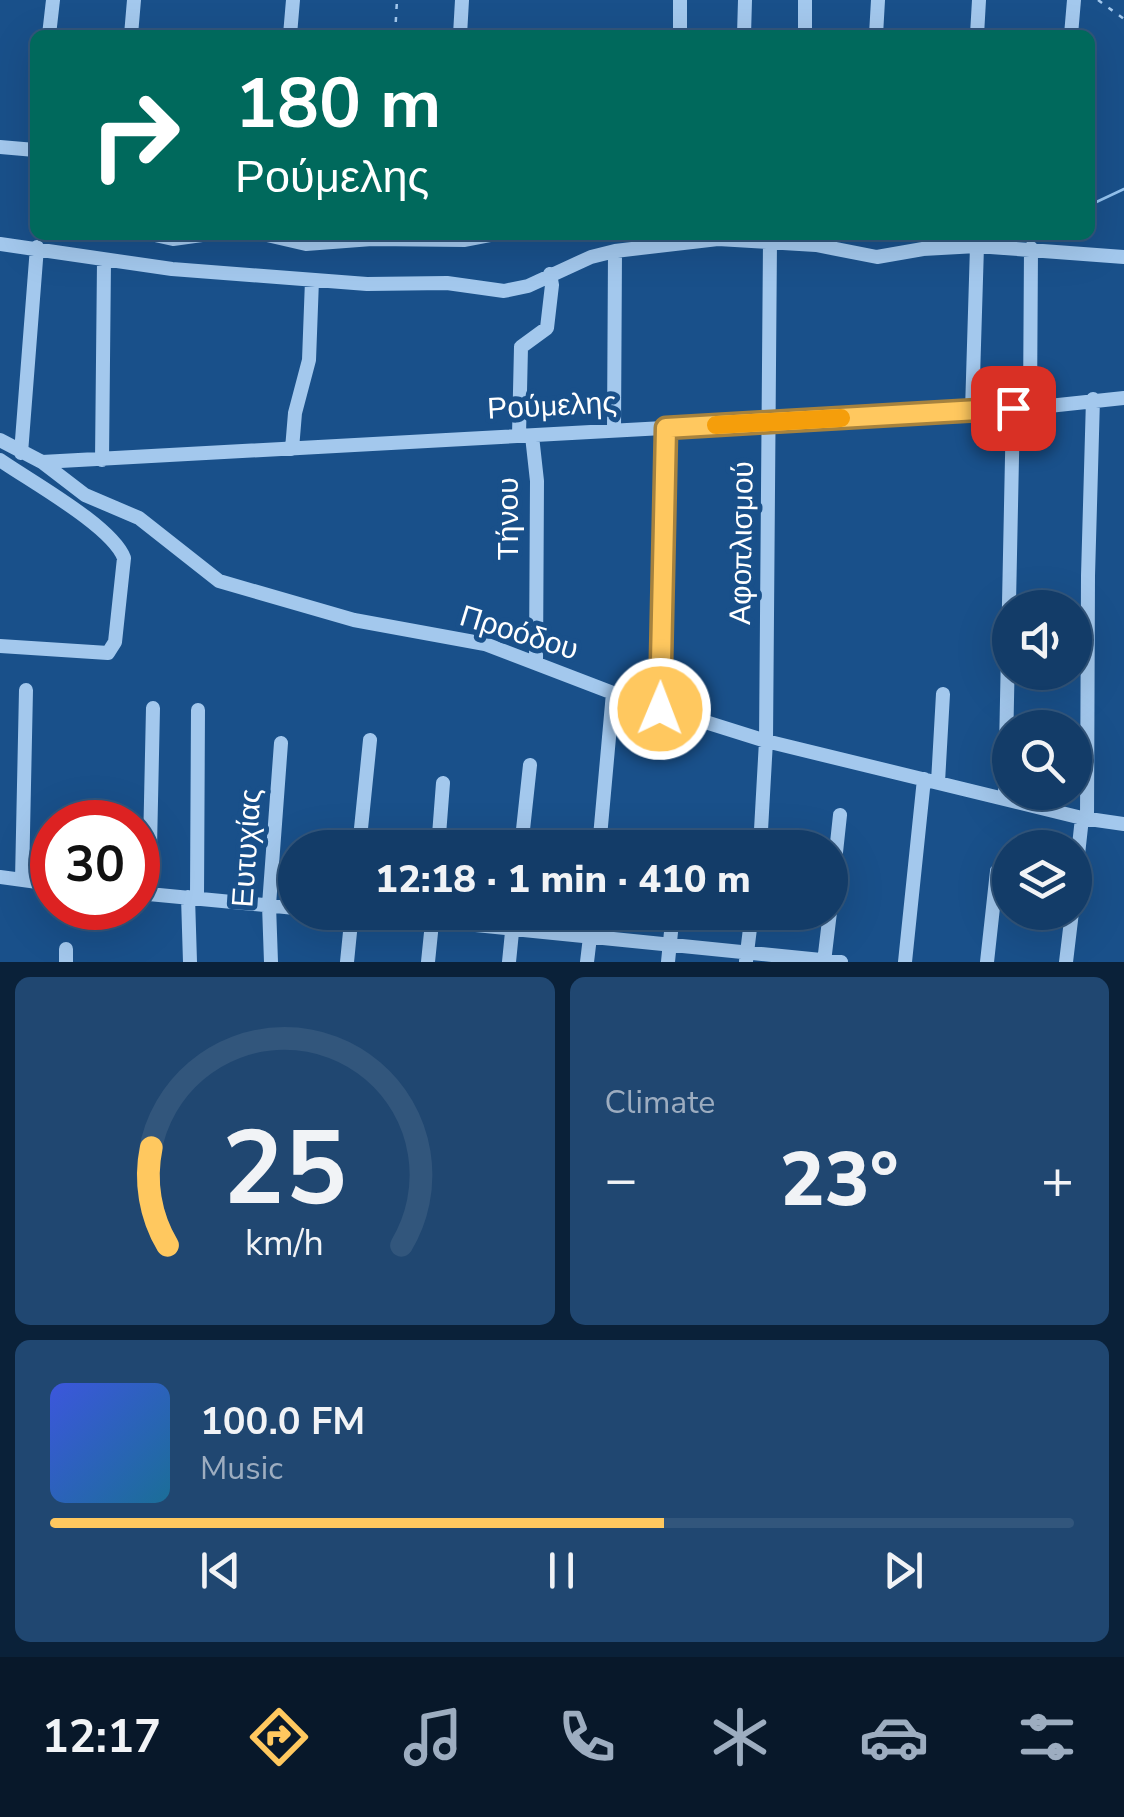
<!DOCTYPE html>
<meta charset="utf-8">
<style>
body{margin:0;font-family:"Nunito Sans",sans-serif;background:#204771;color:#f1f3f6;height:100vh;display:flex;flex-direction:column;font-size:38px;white-space:nowrap}
*{box-sizing:border-box;margin:0}
p{font-size:32px;color:#9dadc0}
.icon{flex:none;width:55px;height:55px;fill:none;stroke:currentColor;stroke-width:2;stroke-linecap:round;stroke-linejoin:round}
.map{position:relative;height:962px;overflow:hidden}
.drawer{display:flex;flex-direction:column;gap:15px;padding:15px;background:#0a2139;flex:1}
.drawer>*{flex:none}
.guide{position:absolute;left:30px;top:30px;width:1065px;height:210px;border-radius:15px;box-shadow:0 10px 40px #0002,0 0 0 2px #32567c;background:#00695c;color:#fff;overflow:hidden}
.fabs{position:absolute;left:992px;top:590px;display:grid;gap:20px}
.fabs a{display:grid;place-items:center;width:100px;height:100px;border-radius:50%;background:#133c68;box-shadow:0 10px 40px #0002,0 0 0 2px #32567c;font-size:50px}
.speed{position:absolute;left:30px;top:800px;display:flex;gap:20px;font-size:50px;font-weight:700;text-align:center}
.speed>*{display:grid;place-content:center;width:130px;height:130px;border-radius:50%;background:#133c68;box-shadow:0 10px 40px #0002,0 0 0 2px #32567c;line-height:1}
.speed .limit{border:15px solid #d22;background:#fff;color:#111}
.pin{position:absolute;display:grid;place-items:center;width:85px;height:85px;color:#fff;margin:-42px;border-radius:20px;box-shadow:0 5px 15px #0006}
.me{position:absolute;width:110px;margin:-55px;rotate:1deg;stroke-linejoin:round;filter:drop-shadow(0 0 8px #0008)}
.turn{display:flex;align-items:center;gap:35px;height:210px;padding:0 40px;font-size:45px}
.turn .icon{width:130px;height:130px;stroke-width:2.5}
.turn b{display:block;font-size:70px;line-height:85px}
.big{font-size:75px;font-weight:800;line-height:1.1}
.drawer .card{flex:1;display:flex;flex-direction:column;justify-content:center;gap:15px;min-width:0;padding:0 35px;border-radius:15px;background:#204771}
.drawer .dial{align-items:center;gap:0}
.dial svg{height:260px;overflow:visible;fill:none;stroke:#32567c;stroke-width:7;stroke-linecap:round;text-anchor:middle}
.dial text{fill:#f1f3f6;stroke:none}
.song{display:flex;align-items:center;gap:30px}
.cover{width:120px;height:120px;border-radius:15px;background:linear-gradient(135deg,hsl(230 70% 55%),hsl(200 70% 35%))}
.played{height:10px;border-radius:5px;background:linear-gradient(90deg,#ffc85f 60%,#32567c 60%)}
.keys{display:flex;justify-content:space-around;direction:ltr}
.heat{display:flex;justify-content:space-between;align-items:center;font-size:55px;direction:ltr}
.drawer .tiles{flex:1;display:grid;gap:15px;grid-template-columns:1fr 1fr}
.card:last-child{grid-column:span 2}
.trip{position:absolute;left:278px;top:830px;width:570px;height:100px;border-radius:50px;background:#133c68;box-shadow:0 10px 40px #0002,0 0 0 2px #32567c;font-weight:800;line-height:100px;text-align:center}
.tabs{display:flex;height:160px;justify-content:space-around;align-items:center;background:#08182a;color:#9dadc0}
.tabs .icon{width:70px;height:70px}
.tabs .selected{color:#ffc85f}
.tabs b{font-size:45px;color:#f1f3f6}
.map>svg:first-child{display:block}
.lines{fill:none;stroke-linecap:round;stroke-linejoin:round}
.stream{stroke:#95c4f0;stroke-width:2.5}
.path{stroke:#a3c8ed;stroke-width:2.5;stroke-dasharray:5 8;stroke-linecap:butt}
.minor{stroke:#a3c8ed;stroke-width:14}
.route-casing{stroke:#a6823e;stroke-width:25}
.route{stroke:#ffc85f;stroke-width:18}
.slow{stroke:#f59e0b;stroke-width:18}
.labels{text-anchor:middle;dominant-baseline:central;stroke-width:10;stroke-linejoin:round;paint-order:stroke}
.street-label{font-size:30px;fill:#fff;stroke:#19508a}
</style>
<div class="map">
<svg width="1124" height="962" viewBox="0 0 1124 962">
<rect width="100%" height="100%" fill="#19508a"/>
<g class="lines">
<path class="stream" d="M1090,205L1124,189"/>
<path class="path" d="M1098,0L1124,19
M395,35L397,0"/>
<path class="minor" d="M680,0V35
M49,35L53,0
M131,35L134,0
M290,35L293,0
M460,35L462,0
M744,35L745,0
M805,35V0
M876,35L878,0
M977,35L979,0
M1071,35L1074,0
M0,147L35,150
M155,235L173,239L202,235
M267,235L306,244L372,239L465,240L491,235
M0,244L172,269L367,284L447,283L504,291L528,286L591,257L615,251L718,239L816,245L877,257L923,249L977,246L1124,257
M1030,408L1031,248
M972,411L977,246
M614,430L615,251
M519,435L521,347L547,328L552,285L550,274
M532,436L537,481L536,663
M0,440L42,462L1030,408L1124,398
M292,449L295,413L309,360L312,280
M21,453L37,247
M0,460C30,481 112,526 124,558L115,642L108,653L0,646
M102,460L104,261
M42,462L85,495L139,518L219,581L354,620L485,644L613,693L766,741L1082,818L1124,824
M660,709L667,428
M938,782L943,694
M1005,797L1013,409
M1087,819L1088,576L1093,399
M359,848L370,740
M438,848L443,783
M521,848L530,765
M599,848L613,693
M679,848V841
M760,848L766,741L770,240
M0,877L52,884
M22,880L26,690
M1075,882L1082,818
M138,893L295,908
M149,894L153,708
M188,897L190,962
M197,898L198,710
M830,908L840,815
M346,912L841,962
M66,949V962
M746,961L752,912
M271,962L269,905L281,743
M347,962L352,912
M428,962L433,913
M509,962L514,912
M587,962L593,912
M668,962L673,912
M824,962L830,912
M905,962L924,779
M987,962L997,871
M1066,962L1072,912"/>
</g>
<g class="lines">
<defs>
<path id="route" d="M660,709L666,428L1013,408"/>
</defs>
<use href="#route" class="route-casing"/>
<use href="#route" class="route"/>
<path class="slow" d="M716,425L841,418"/>
</g>
<g class="labels">
<g class="street-label">
<text transform="translate(552 406) rotate(-3)">Ρούμελης</text>
<text transform="translate(508 519) rotate(-90)">Τήνου</text>
<text transform="translate(742 543) rotate(-89)">Αφοπλισμού</text>
<text transform="translate(519 633) rotate(17)">Προόδου</text>
<text transform="translate(247 848) rotate(-86)">Ευτυχίας</text>
</g>
</g>
</svg>
<div class="fabs">
<a><svg class="icon" aria-label="sound" viewBox="0 0 24 24"><path d="M4 9h4l5-4v14l-5-4H4zM17 9q2 3 0 6"/></svg></a>
<a><svg class="icon" aria-label="search" viewBox="0 0 24 24"><circle cx="10" cy="10" r="6"/><path d="M15 15l6 6"/></svg></a>
<a><svg class="icon" aria-label="layers" viewBox="0 0 24 24"><path d="M12 4l9 5-9 5-9-5zM3 14l9 5 9-5"/></svg></a>
</div>
<div class="speed"><div class="limit">30</div></div>
<div class="pin" style="left:1013px;top:408px;background:#d93025"><svg class="icon" aria-label="arrive" viewBox="0 0 24 24"><path d="M6 21V4h12l-3 4 3 4H6"/></svg></div>
<svg class="me" style="left:660px;top:709px" viewBox="-20 -20 40 40"><circle r="17" fill="#ffc85f" stroke="#fff" stroke-width="3"/><path d="M0-11L8 9 0 5-8 9z" fill="#fff"/></svg>
<div class="trip">12:18 · 1 min · 410 m</div>
<div class="guide">
<div class="turn"><svg class="icon" aria-label="right" viewBox="0 0 24 24"><path d="M7 20v-9h11M14 6l5 5-5 5"/></svg><div><b>180 m</b>Ρούμελης</div></div>
</div>
</div>
<section class="drawer">
<div class="tiles">
<div class="card dial"><svg viewBox="0 0 100 80">
<path d="M14 69A42 42 0 1 1 86 69"/>
<path d="M14 69A42 42 0 0 1 9 39" stroke="#ffc85f"/>
<text x="50" y="56" font-size="32" font-weight="700">25</text>
<text x="50" y="72" font-size="11">km/h</text>
</svg></div>
<div class="card"><p>Climate</p>
<div class="heat"><a>−</a><b class="big">23°</b><a>+</a></div>
</div>
<div class="card">
<div class="song"><i class="cover"></i><div><b>100.0 FM</b><p>Music</p></div></div>
<div class="played"></div>
<div class="keys"><svg class="icon" aria-label="previous" viewBox="0 0 24 24"><path d="M18 5L8 12l10 7zM5 5v14"/></svg><svg class="icon" aria-label="pause" viewBox="0 0 24 24"><path d="M8 5v14M16 5v14"/></svg><svg class="icon" aria-label="next" viewBox="0 0 24 24"><path d="M6 5l10 7-10 7zM19 5v14"/></svg></div>
</div>
</div>
</section>
<nav class="tabs">
<b>12:17</b>
<svg class="icon selected" aria-label="directions" viewBox="0 0 24 24"><path d="M12 3l9 9-9 9-9-9zM9 14v-3h6M13 9l2 2-2 2"/></svg>
<svg class="icon" aria-label="music" viewBox="0 0 24 24"><path d="M9 18V5l10-2v13"/><circle cx="6" cy="18" r="3"/><circle cx="16" cy="16" r="3"/></svg>
<svg class="icon" aria-label="phone" viewBox="0 0 24 24"><path d="M5 4h4l2 5-3 2q2 4 5 5l2-3 5 2v4C11 20 4 13 5 4z"/></svg>
<svg class="icon" aria-label="climate" viewBox="0 0 24 24"><path d="M12 3v18M4 7l16 10M4 17L20 7"/></svg>
<svg class="icon" aria-label="car" viewBox="0 0 24 24"><path d="M5 17H2v-5l4-1 3-4h7l3 4 3 1v5h-3M9 17h6M6 11h13"/><circle cx="7" cy="17" r="2"/><circle cx="17" cy="17" r="2"/></svg>
<svg class="icon" aria-label="filters" viewBox="0 0 24 24"><path d="M4 7h16M4 17h16"/><circle cx="9" cy="7" r="2"/><circle cx="15" cy="17" r="2"/></svg>
</nav>
